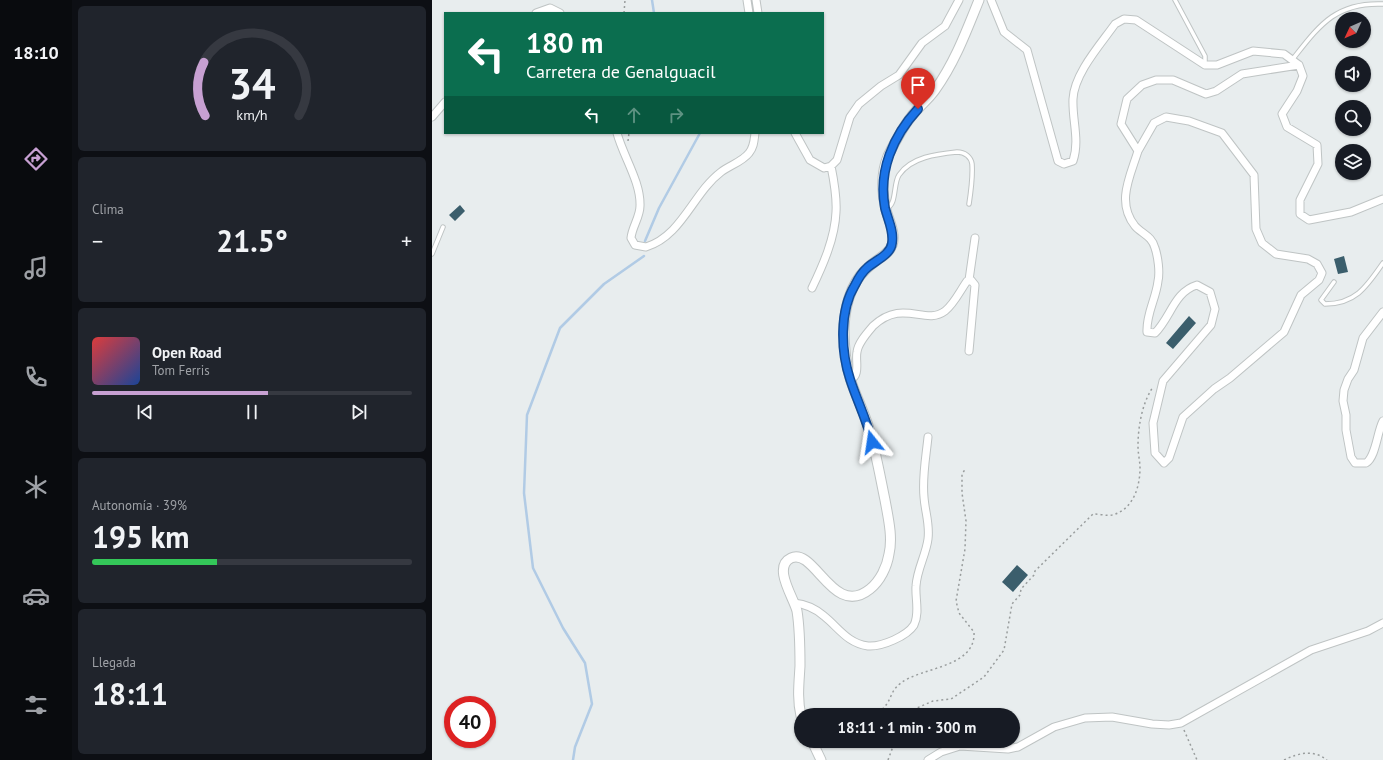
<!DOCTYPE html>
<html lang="es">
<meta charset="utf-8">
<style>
body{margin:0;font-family:"PT Sans",sans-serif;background:#20242c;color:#f1f3f6;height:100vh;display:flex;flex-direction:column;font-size:15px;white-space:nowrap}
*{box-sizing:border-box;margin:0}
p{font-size:13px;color:#9ea1a6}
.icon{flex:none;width:22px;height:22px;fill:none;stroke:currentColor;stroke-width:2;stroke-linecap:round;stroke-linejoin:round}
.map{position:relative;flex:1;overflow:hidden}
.side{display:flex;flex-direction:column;gap:6px;padding:6px;background:#0d0f14;width:360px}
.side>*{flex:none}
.hud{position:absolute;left:12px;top:12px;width:380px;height:122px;border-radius:0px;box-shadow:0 1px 3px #0004;background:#0b6e4f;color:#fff;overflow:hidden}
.needle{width:26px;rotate:226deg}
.fabs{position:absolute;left:903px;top:12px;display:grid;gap:8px}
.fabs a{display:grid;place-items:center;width:36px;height:36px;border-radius:50%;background:#171b24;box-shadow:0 1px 3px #0004;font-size:20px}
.speed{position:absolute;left:12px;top:696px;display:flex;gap:8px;font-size:20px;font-weight:700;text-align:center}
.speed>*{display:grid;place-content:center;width:52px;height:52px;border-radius:50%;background:#171b24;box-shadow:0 1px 3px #0004;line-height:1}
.speed .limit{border:6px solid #d22;background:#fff;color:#111}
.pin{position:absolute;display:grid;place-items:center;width:34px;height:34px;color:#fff;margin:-41px -17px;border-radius:50% 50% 50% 0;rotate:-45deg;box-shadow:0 0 4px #0007}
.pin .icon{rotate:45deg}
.me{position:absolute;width:44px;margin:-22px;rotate:345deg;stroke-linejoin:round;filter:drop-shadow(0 0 3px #0008)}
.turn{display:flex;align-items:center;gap:14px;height:84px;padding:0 16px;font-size:18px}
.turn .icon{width:52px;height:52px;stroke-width:2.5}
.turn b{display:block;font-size:28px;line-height:34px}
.lanes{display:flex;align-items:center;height:38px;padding:0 16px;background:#0003;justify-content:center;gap:20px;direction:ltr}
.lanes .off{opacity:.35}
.big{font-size:30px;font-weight:700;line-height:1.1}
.side .tile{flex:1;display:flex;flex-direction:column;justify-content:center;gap:6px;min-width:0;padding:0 14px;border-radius:6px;background:#20242c}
.side .dial{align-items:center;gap:0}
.dial svg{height:104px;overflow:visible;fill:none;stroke:#363941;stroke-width:7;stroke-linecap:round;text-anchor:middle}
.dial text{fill:#f1f3f6;stroke:none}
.song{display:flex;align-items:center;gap:12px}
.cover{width:48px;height:48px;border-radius:6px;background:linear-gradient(135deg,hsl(0 70% 55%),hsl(220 70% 35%))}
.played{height:4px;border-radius:2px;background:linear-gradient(90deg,#c7a0d2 55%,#363941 55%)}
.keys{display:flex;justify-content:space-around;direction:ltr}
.heat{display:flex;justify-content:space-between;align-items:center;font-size:22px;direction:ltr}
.charge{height:6px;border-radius:3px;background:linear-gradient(90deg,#34c759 39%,#363941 0)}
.trip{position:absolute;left:362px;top:708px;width:226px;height:40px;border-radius:20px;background:#171b24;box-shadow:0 1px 3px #0004;font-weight:700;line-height:40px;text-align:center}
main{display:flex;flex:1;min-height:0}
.dock{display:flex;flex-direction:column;width:72px;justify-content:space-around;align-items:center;background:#090b0e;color:#9ea1a6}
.dock .icon{width:28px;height:28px}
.dock .selected{color:#c7a0d2}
.dock b{font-size:18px;color:#f1f3f6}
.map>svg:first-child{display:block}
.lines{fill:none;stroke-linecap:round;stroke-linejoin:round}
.stream{stroke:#b1cbe5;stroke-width:2.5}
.building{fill:#3b5e6c}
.lane-casing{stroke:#bfc4c4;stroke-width:5.5}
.street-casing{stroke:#bfc4c4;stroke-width:9}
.secondary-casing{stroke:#bfc4c4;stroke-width:11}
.path{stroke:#999d9d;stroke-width:1.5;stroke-dasharray:2 3;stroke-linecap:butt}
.lane{stroke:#fff;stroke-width:3.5}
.street{stroke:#fff;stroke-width:7}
.secondary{stroke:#fff;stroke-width:9}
.route-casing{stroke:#114b97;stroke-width:10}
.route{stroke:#1a73e8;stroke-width:7}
</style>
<main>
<nav class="dock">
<b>18:10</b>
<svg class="icon selected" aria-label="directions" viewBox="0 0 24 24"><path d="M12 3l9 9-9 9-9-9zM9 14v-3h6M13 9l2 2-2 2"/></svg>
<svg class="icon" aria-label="music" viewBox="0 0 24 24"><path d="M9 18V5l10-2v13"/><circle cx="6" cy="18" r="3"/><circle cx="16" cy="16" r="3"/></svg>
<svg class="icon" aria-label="phone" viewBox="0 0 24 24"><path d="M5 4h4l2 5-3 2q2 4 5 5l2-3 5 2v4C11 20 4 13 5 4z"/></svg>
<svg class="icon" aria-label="climate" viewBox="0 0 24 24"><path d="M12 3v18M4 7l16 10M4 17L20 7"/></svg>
<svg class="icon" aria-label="car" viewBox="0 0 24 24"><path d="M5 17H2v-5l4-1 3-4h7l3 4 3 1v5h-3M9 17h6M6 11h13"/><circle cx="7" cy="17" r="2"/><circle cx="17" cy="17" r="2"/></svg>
<svg class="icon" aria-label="filters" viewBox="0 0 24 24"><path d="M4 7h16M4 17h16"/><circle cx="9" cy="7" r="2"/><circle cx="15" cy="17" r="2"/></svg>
</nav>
<section class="side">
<div class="tile dial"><svg viewBox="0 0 100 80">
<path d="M14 69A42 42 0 1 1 86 69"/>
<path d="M14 69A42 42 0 0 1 13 28" stroke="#c7a0d2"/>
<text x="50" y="56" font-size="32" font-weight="700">34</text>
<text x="50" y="72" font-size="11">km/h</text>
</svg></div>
<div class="tile"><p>Clima</p>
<div class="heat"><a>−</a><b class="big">21.5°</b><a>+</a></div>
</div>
<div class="tile">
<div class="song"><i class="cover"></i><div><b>Open Road</b><p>Tom Ferris</p></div></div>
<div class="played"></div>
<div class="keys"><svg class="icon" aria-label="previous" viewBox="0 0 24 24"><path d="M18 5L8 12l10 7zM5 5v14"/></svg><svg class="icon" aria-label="pause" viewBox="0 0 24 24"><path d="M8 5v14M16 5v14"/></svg><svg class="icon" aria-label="next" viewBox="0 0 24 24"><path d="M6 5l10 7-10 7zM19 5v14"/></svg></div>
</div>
<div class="tile"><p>Autonomía · 39%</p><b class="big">195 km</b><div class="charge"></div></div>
<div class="tile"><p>Llegada</p><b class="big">18:11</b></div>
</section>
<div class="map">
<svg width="951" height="760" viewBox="0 0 951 760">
<rect width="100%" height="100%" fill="#e8edee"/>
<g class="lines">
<path class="stream" d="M220,0L222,13
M213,241L227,208L268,133
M141,760L143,747L160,704L153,663L131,628L101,568L92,493L95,415L128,328L172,284L212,256"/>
</g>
<path class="building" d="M28,205L33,211L23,221L17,215Z
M912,256L916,272L906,274L902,259Z
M757,316L764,323L741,349L734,343Z
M585,565L596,575L581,592L570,582Z"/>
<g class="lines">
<defs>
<path id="lane" d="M743,0L773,56V64
M860,60C887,26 903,2 951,4
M455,208C465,204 461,184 467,175C479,157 505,154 525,152C533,152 539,157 540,164C541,178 539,191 537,204
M0,254L11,227
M902,282L889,300L893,304C924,304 935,286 951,263"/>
<path id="street" d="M315,0L317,13
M324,0L326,13
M559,0L572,32L595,50L626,161L632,164L641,161C648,140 640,120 641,99C642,74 668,45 683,24L692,19L704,20L773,65H785L821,51L852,54L867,65L871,76L865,91L850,114L855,127L885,145L886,164L868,200V214L877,220L919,212L951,199
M104,13L118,8L128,13
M0,117L13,102
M185,133C191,156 209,182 208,206C208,217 200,227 199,238L203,245L214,247C250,236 261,193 289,172C298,165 310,162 317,153C322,147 322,141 323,133
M363,133L378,160L392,168L399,166L405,160L418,117L427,104L449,86L467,75L490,43L513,26L527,0
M706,151L722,123L734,117L757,121L790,133L822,175L824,229L830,243L844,254L876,259L885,264L890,273L887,280L869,295L852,332L798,378L782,389L751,417L737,458L732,463L723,453L721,423L731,381L779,325L783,309L778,292L765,285C742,292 739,317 723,333L715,332C714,314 724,299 726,281C728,272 726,257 723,248C720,236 710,234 703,226C684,202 698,177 706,151L689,124L695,99L710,85L724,80H741L774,94L784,91L810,74L867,65
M537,280L543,238
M380,288C391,265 403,238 404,212C405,197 402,181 399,166
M951,312L931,338L922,370L916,379L912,390L911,401L914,415V430L919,457L923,463H934C944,457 945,432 951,421
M418,380C429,375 423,361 425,352C426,343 435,333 441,326C471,298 493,326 513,311C522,304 528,291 535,281L539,280L543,285L537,351
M362,603C373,604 384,609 392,616C407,628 415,643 436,646C450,647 475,636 482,625C488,613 483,598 484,586C485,569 494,555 496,539C498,524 493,512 492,497C490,477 494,457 496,437
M496,760L509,752L528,746L576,749L586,747L622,727L653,718L680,717L720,724L737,725L749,723L879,650L936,631L951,623"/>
<path id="secondary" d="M369,716C365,699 367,683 368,666C368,647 368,630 365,611C362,598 340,567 359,558C383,547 401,619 438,589C448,581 455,567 457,554C461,537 456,517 453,500C448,476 444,452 437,429C432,411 423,395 418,378C413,362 412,345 412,328C413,304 420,279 440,264C447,258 457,254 460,245C464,234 457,221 454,210C450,193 449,173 456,156C462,144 470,128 479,117C486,107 496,100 503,90C523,62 534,32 547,0
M380,741L389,760"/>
</defs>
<use href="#lane" class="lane-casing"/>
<use href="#street" class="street-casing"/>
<use href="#secondary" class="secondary-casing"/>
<path class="path" d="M192,13L193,0
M196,141L197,133
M442,715C462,704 455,693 469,683C489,667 544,668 542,632L527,613L524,601L533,549L534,521L530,493V474L534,468
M479,715L485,708L501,701L519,699L552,677L572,650L580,604L588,595L589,589L602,575L603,571L661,514C667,514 675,516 680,515C701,510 708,487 708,468C708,461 706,454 706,446C706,427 710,403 721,387
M752,730L765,760
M456,760L463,741
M852,760C867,753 881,749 895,760"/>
<use href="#lane" class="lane"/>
<use href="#street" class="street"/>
<use href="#secondary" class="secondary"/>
</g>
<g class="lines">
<defs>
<path id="route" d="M440,442C435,420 425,401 418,379C409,352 407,311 423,285C426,279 429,273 435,268C442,261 459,255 460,243C462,231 456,220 453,208C446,171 461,136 486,109"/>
</defs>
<use href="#route" class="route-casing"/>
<use href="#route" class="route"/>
</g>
</svg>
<div class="fabs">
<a><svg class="needle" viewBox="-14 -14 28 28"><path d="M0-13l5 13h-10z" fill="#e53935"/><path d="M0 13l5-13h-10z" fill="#9ea1a6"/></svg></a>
<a><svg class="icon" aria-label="sound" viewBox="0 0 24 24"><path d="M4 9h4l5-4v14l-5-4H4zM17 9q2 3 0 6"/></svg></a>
<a><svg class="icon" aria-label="search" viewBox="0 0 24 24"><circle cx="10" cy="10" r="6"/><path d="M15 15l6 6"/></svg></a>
<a><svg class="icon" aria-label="layers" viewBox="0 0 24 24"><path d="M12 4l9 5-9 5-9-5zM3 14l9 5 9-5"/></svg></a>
</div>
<div class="speed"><div class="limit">40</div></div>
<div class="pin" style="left:486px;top:109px;background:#d93025"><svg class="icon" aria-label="arrive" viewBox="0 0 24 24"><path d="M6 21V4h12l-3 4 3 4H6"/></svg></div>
<svg class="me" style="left:440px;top:442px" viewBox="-20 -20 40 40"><path d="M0-17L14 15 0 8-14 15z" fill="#1a73e8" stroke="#fff" stroke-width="4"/></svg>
<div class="trip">18:11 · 1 min · 300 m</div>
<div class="hud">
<div class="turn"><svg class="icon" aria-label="left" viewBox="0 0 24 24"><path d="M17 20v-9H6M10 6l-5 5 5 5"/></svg><div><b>180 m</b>Carretera de Genalguacil</div></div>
<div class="lanes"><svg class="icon" aria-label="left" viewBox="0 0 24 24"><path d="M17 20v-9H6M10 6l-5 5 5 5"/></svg><svg class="icon off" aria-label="ahead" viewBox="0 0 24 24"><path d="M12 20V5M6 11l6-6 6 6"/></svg><svg class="icon off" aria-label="right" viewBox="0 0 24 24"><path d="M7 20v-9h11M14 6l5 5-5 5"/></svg></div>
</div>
</div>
</main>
